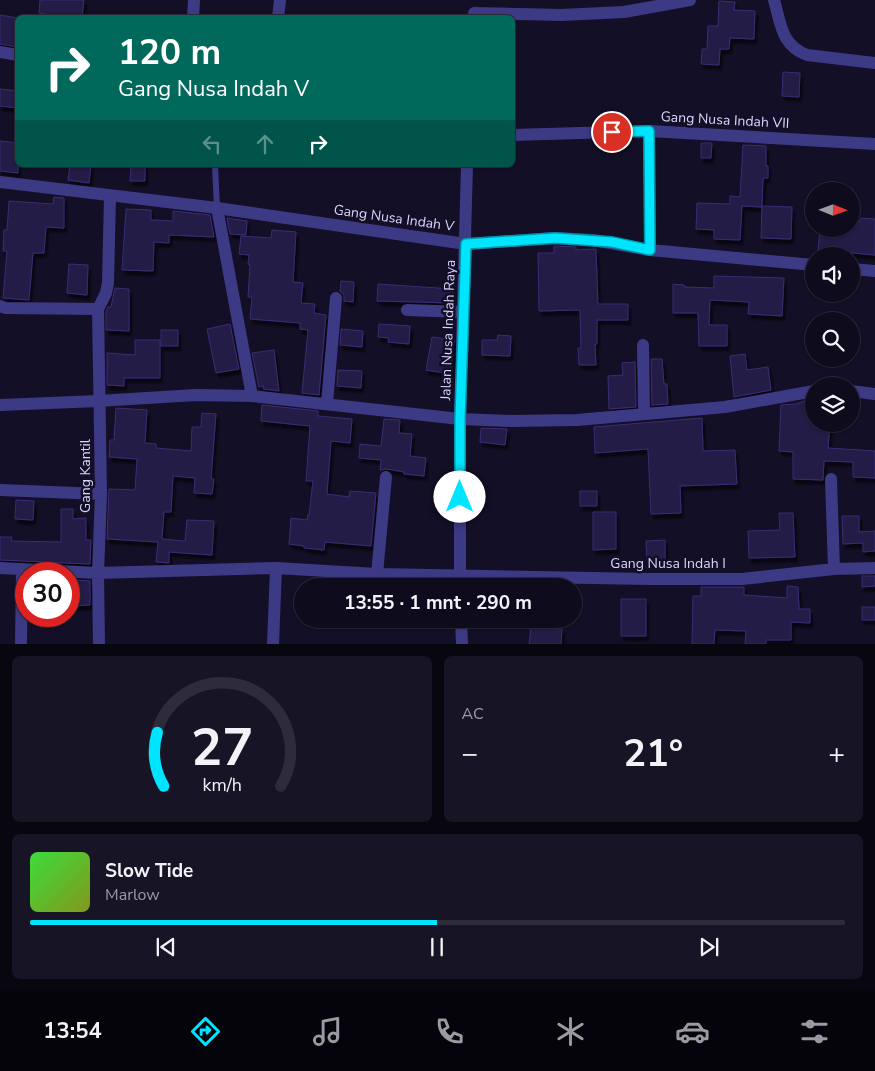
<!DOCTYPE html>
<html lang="id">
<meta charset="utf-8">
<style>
body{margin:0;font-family:"Nunito Sans",sans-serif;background:#171425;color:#f1f3f6;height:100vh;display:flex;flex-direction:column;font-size:19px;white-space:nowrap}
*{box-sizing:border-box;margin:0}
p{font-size:16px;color:#9b9ba3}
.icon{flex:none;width:28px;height:28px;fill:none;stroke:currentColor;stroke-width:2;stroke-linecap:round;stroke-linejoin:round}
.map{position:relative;height:644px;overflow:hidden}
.drawer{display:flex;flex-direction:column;gap:12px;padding:12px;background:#08060f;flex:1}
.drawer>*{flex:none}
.guide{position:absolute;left:15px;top:15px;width:500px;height:152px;border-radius:8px;box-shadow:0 1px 4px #0004,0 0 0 1px #2e2b3b;background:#00695c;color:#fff;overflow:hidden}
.needle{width:32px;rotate:91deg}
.fabs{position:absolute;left:805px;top:182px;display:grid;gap:10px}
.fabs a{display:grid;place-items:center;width:55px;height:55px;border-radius:50%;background:#0e0b1c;box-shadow:0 1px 4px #0004,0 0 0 1px #2e2b3b;font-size:25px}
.speed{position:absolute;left:15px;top:562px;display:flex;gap:10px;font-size:25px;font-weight:700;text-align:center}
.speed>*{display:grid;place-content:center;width:65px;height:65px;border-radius:50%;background:#0e0b1c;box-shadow:0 1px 4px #0004,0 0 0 1px #2e2b3b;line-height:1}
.speed .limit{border:8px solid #d22;background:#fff;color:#111}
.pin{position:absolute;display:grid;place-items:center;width:42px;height:42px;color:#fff;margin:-21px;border:2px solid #fff;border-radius:50%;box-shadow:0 1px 5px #0007}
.me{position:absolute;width:55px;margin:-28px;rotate:0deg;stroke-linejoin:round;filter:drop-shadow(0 0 4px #0008)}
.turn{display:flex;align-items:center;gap:18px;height:105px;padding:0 20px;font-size:22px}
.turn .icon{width:65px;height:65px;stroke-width:2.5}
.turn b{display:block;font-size:35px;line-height:42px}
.lanes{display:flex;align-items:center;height:48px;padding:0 20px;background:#0003;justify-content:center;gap:25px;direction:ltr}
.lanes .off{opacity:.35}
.big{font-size:38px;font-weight:700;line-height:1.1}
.drawer .widget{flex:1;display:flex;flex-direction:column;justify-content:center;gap:8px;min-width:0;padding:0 18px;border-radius:8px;background:#171425}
.drawer .dial{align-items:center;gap:0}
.dial svg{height:130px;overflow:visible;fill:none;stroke:#2e2b3b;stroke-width:7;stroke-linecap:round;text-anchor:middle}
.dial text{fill:#f1f3f6;stroke:none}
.song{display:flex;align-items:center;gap:15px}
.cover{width:60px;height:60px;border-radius:8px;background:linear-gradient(135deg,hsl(120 70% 55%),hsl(70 70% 35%))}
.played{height:5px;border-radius:2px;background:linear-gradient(90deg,#00e5ff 50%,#2e2b3b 50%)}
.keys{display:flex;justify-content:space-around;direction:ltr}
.heat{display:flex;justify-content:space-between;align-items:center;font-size:28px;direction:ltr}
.drawer .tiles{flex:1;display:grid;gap:12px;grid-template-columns:1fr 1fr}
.widget:last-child{grid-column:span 2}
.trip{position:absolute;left:294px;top:578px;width:288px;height:50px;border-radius:25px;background:#0e0b1c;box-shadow:0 1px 4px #0004,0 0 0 1px #2e2b3b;font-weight:700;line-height:50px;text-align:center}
.dock{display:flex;height:80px;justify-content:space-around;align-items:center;background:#06040b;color:#9b9ba3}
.dock .icon{width:35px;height:35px}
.dock .current{color:#00e5ff}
.dock b{font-size:22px;color:#f1f3f6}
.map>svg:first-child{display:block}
.building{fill:#241b47;stroke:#3b2d73;filter:url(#shadow)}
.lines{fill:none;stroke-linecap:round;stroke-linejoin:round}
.lane{stroke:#3d3a85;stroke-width:6}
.street{stroke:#3d3a85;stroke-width:12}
.route-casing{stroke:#0095a6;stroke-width:12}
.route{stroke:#00e5ff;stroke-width:9}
.labels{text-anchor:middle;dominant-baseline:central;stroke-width:5;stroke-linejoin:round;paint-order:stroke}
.street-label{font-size:14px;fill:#d9d4ff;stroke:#130f26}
</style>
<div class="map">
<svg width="875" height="644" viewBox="0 0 875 644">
<defs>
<filter id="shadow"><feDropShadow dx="2.5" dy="4.5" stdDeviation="1" flood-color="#0009"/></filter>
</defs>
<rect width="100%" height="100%" fill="#130f26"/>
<path class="building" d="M40,0H84L82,18H65L39,13Z
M719,1L735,2L734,10L755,11L754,39L730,38L729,49H720L719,65L701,64L702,49H707L708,26H718Z
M0,15L18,18V47L0,44Z
M783,72L800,73L799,97L782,96Z
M0,89L18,91V108L0,106Z
M0,141L18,143V173L0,171Z
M701,143H712L711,158H701Z
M743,145L766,146V166H768V178H763L762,207L742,206L740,240L714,239V230L696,229L697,203L730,204V196L740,197Z
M70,165H91L89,183L68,180Z
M131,165H145V181H130Z
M54,197L64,198V228L46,227L44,253H33L29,300L3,298L7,251H3L4,230H7L9,201L53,204Z
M762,206L792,207L791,239L761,238Z
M126,209L151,210V220L173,221V211L210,215L214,237L169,235V243L154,242L153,271L122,270Z
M227,218L247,221L246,235L230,234Z
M861,218L875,219V255L818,250L820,229H851V220L861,221Z
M272,230L296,232L293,282L303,283L301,303L315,304L314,313L326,315L319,395L302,393L308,330L300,329V323L250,319L252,297H248L250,265L248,264L249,255L239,254L241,236L271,238Z
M554,246L576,247V250L596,249L598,304H628V320H597V344H595L596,365H579L578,348H581L580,310L539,311L538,253H554Z
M69,264L88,265L87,295L67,293Z
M714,276L784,278L782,316L748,314L749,302L710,300L709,325H727V346H699L698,313H673V284L684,285V287L714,288Z
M341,281L354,282L353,302L344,301V295L340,291Z
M378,284L453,289L452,303L377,301Z
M115,288L129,289V331L106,330V311L108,307H111Z
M230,324L239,369L216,373L207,329Z
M379,324L410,326L409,344L388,342L389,338L378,337Z
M341,329L363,331L362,347L340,345Z
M161,330H178V346H161Z
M498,335L511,336L510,356L482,355V340H497Z
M432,337L454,340L451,374L426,370Z
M135,340H160V378H124V386L107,385V353L135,355Z
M274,350L279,391L263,389L264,386L259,387L252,353Z
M745,354L747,370L768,367L771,390L734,397L730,356Z
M651,359H662L664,384H667L668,404L652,405Z
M635,362L636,407L609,409L608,376L623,375L622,363Z
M338,370L362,371L361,388L337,386Z
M808,400L812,401L811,416H814V424H830L828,448L875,451V478L853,477V462L824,461L823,480L793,479V452L779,451L781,405L796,404Z
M262,405L318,411V416L352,419L350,443L331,441L327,494L349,497L350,491L376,493L371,546L325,542L324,550L304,548V546L289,544L291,518L307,520L308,514L309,515L313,481H306L310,426L261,421Z
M116,408L147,410L145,443L156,444V448L191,451L192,427H201L202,413L216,414L211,479H214L212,494L194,493L195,478L173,476L171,512H164L162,539L185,541L187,520L214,521L212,555L169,552V563L156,562L158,542L107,539L109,489L135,490L137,459L109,457L110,440H114Z
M702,418L703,451L735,450L737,484L680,486L681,513L651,514L648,449L595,453L594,427Z
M384,419L400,420L399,433L412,434L410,456L426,458L424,476L404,474V472L387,469L380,470L381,460L359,458L360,444L381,446Z
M481,428L507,429L505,445L480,442Z
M580,491H597V506H580Z
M16,500L34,501L33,520L15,519Z
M61,509H73V519L86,518V540H91L90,564L0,560V537H12L11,541L61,542Z
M593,512H616V549L593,550Z
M779,513H793L795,557L749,558L748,531L780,530Z
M842,516H859V532L875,531V551L863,552V543L843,544Z
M665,540V560L647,561L646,541Z
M862,576H875V586L862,587Z
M72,580L90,581V605L72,606Z
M787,586L798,587L799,609H810V623L791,622V640H766V644H745L746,631L715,630L714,644H692L693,596H701V587H744V595L787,598Z
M621,599H646V636H621Z
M862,607H875V620H862Z
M532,619H558V629H562L561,644H529Z"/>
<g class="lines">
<path class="lane" d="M215,165L217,208"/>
<path class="street" d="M774,0C781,24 781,45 807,55L875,63
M474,13L561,15L624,12L690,0
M193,18L194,0
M278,18L280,0
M0,52L18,55
M649,131L650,250
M512,135L649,131L875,144
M0,182L217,208L466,244L555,238L593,240L650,250L814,265
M217,208L252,396
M851,269L875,271
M0,306L5,308L98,309
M407,310L463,312
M643,345L644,414
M851,391L875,394
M327,403L336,298
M0,405L98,401L196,395L252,396L460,419L512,421L577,420L725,407L814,391
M831,479L834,569
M0,490L101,494
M0,568L98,573L276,568L377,574L648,579H742L834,569L875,568
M377,574L386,477
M460,586V419L467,165
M461,619L462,644
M21,644L22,569
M99,644L98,573L101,494L98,309L106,293L108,283L110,196
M273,644L276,568"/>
</g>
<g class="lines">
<defs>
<path id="route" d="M460,497V419L466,244L555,238L612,242L650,250L649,131L612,132"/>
</defs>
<use href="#route" class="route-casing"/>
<use href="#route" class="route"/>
</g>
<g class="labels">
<g class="street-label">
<text transform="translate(725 120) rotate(3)">Gang Nusa Indah VII</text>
<text transform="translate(394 218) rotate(8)">Gang Nusa Indah V</text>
<text transform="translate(448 330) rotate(-88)">Jalan Nusa Indah Raya</text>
<text transform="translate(85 476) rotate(-90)">Gang Kantil</text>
<text x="668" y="563">Gang Nusa Indah I</text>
</g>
</g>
</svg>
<div class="fabs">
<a><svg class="needle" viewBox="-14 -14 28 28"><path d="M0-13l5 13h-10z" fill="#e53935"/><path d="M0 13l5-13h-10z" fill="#9b9ba3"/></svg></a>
<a><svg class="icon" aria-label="sound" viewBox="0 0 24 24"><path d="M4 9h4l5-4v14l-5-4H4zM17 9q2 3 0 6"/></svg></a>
<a><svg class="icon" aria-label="search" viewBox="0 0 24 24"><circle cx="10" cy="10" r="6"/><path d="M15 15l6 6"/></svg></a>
<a><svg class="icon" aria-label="layers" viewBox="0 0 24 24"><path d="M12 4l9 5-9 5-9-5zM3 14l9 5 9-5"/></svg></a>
</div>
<div class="speed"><div class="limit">30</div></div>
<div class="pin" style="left:612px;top:132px;background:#d93025"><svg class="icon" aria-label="arrive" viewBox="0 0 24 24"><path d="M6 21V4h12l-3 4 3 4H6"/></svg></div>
<svg class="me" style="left:460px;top:497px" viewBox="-20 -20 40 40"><circle r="19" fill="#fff"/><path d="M0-13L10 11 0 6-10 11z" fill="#00e5ff"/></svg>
<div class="trip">13:55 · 1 mnt · 290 m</div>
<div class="guide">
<div class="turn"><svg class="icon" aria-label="right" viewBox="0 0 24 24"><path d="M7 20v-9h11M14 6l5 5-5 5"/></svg><div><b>120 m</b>Gang Nusa Indah V</div></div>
<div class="lanes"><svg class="icon off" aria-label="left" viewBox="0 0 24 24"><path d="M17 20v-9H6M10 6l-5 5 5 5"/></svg><svg class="icon off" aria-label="ahead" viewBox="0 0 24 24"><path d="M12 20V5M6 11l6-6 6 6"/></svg><svg class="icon" aria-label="right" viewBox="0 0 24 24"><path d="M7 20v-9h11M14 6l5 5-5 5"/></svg></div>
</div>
</div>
<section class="drawer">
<div class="tiles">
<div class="widget dial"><svg viewBox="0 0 100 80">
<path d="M14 69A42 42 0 1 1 86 69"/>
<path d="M14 69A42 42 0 0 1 10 36" stroke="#00e5ff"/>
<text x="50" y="56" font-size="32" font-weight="700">27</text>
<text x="50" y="72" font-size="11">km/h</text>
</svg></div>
<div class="widget"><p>AC</p>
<div class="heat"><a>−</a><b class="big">21°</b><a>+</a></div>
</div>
<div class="widget">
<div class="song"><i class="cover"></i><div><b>Slow Tide</b><p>Marlow</p></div></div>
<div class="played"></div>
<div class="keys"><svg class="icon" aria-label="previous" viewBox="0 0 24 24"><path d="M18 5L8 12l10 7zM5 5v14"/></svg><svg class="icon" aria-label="pause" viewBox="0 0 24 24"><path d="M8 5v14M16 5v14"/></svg><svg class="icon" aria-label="next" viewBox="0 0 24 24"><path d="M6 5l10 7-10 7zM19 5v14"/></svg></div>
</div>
</div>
</section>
<nav class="dock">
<b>13:54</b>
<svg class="icon current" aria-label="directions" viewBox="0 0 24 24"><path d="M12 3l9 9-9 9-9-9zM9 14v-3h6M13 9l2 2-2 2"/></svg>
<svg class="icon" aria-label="music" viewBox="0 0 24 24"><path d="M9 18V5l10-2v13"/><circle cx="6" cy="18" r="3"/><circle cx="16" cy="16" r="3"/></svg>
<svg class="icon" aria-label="phone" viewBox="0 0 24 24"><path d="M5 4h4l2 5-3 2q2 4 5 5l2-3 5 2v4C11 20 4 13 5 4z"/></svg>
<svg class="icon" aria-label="climate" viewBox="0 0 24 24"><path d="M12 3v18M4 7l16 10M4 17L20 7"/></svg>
<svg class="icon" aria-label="car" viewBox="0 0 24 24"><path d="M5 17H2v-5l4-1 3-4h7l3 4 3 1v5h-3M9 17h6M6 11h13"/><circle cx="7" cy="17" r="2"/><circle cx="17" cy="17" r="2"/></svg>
<svg class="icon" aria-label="filters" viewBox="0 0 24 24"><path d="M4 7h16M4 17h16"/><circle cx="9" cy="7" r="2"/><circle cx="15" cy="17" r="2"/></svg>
</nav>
